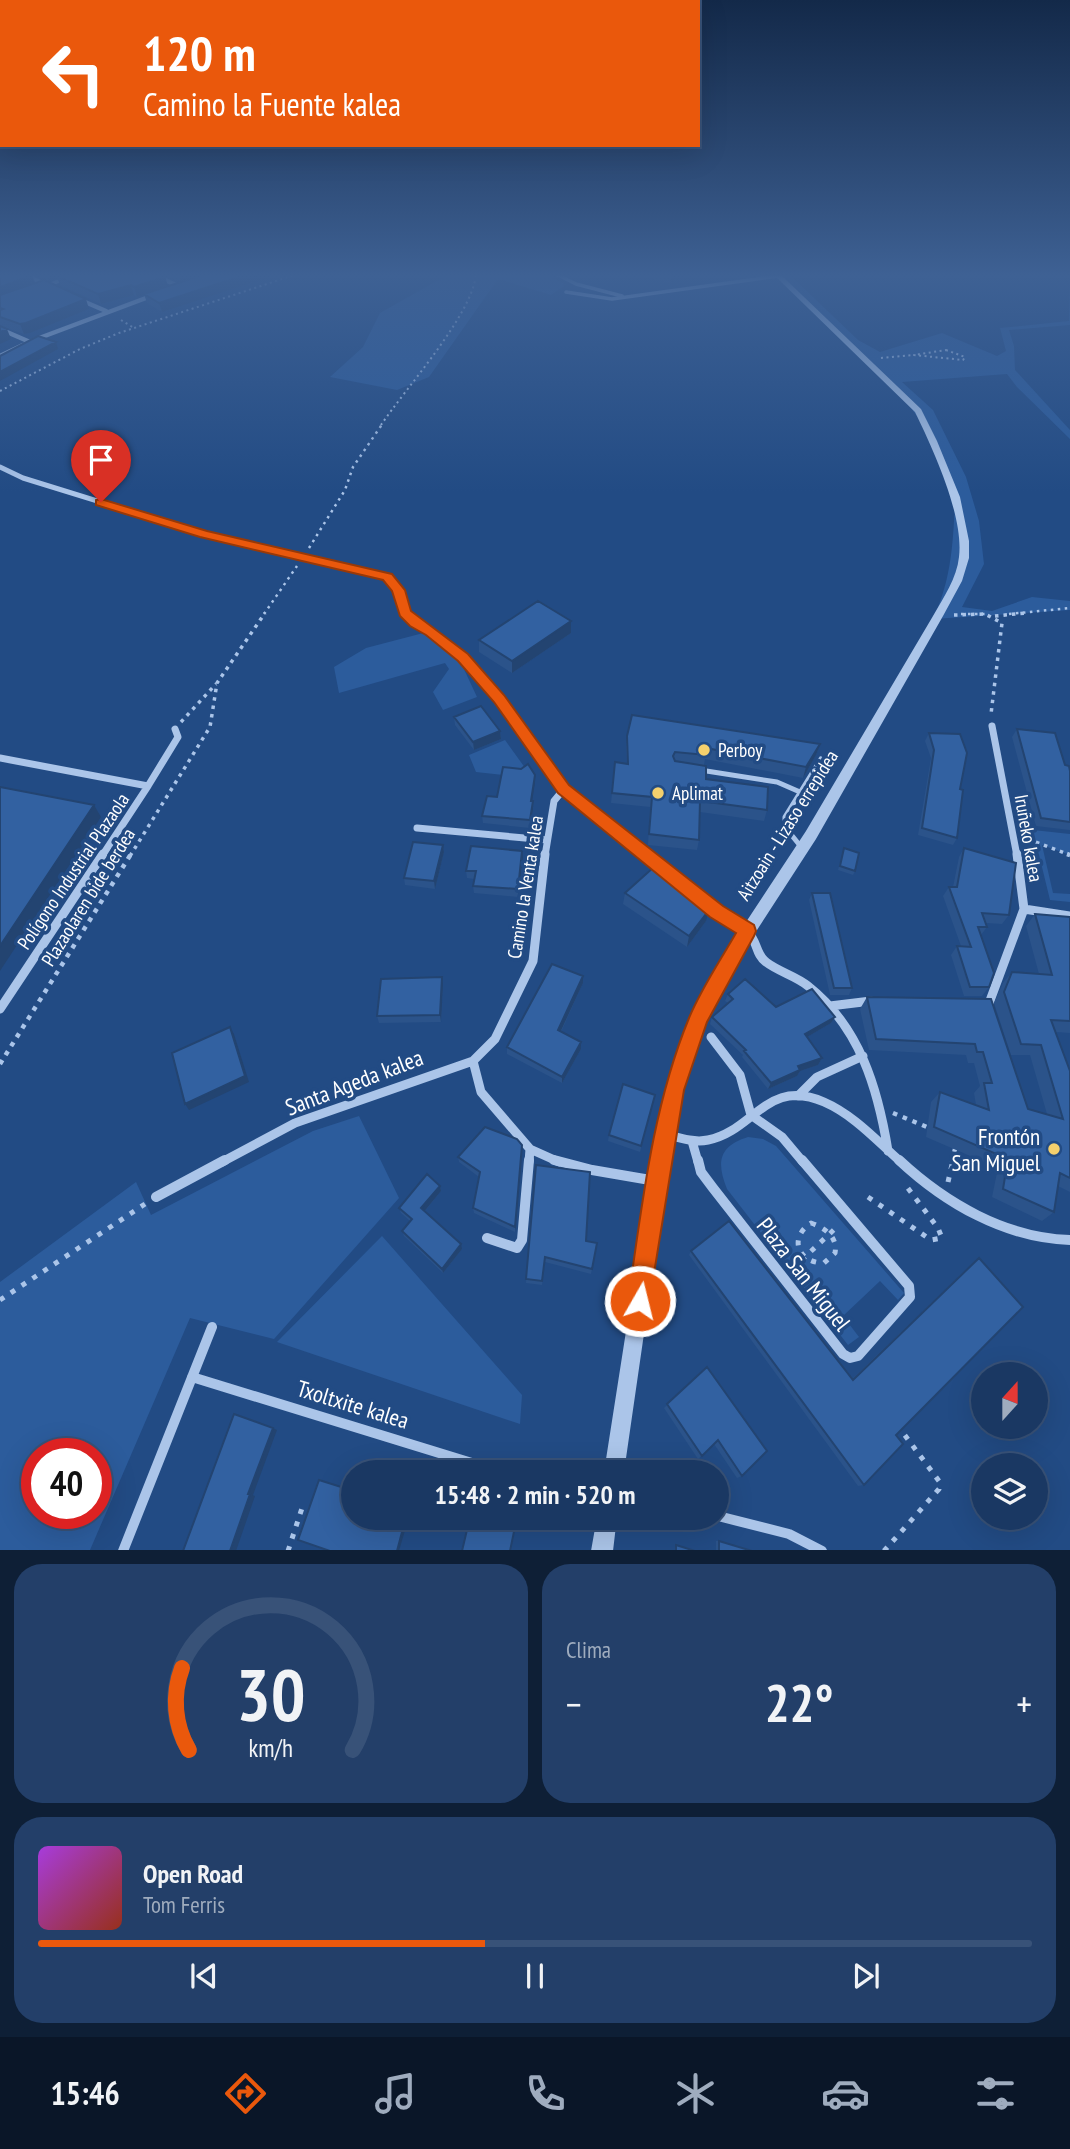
<!DOCTYPE html>
<html lang="es">
<meta charset="utf-8">
<style>
body{margin:0;font-family:"PT Sans Narrow",sans-serif;background:#233f69;color:#f1f3f6;height:100vh;display:flex;flex-direction:column;font-size:26px;white-space:nowrap}
*{box-sizing:border-box;margin:0}
p{font-size:23px;color:#9facbe}
.icon{flex:none;width:38px;height:38px;fill:none;stroke:currentColor;stroke-width:2;stroke-linecap:round;stroke-linejoin:round}
.map{position:relative;height:1550px;overflow:hidden}
.drawer{display:flex;flex-direction:column;gap:14px;padding:14px;background:#0e1f36;flex:1}
.drawer>*{flex:none}
.top-card{position:absolute;left:0px;top:0px;width:700px;height:147px;box-shadow:0 7px 28px #0002,0 0 0 2px #385278;background:#ea580c;color:#fff;overflow:hidden}
.needle{width:46px;rotate:21deg}
.controls{position:absolute;left:971px;top:1362px;display:grid;gap:14px}
.controls a{display:grid;place-items:center;width:77px;height:77px;border-radius:50%;background:#1a3863;box-shadow:0 7px 28px #0002,0 0 0 2px #385278;font-size:35px}
.speed{position:absolute;left:21px;top:1438px;display:flex;gap:14px;font-size:35px;font-weight:700;text-align:center}
.speed>*{display:grid;place-content:center;width:91px;height:91px;border-radius:50%;background:#1a3863;box-shadow:0 7px 28px #0002,0 0 0 2px #385278;line-height:1}
.speed .limit{border:10px solid #d22;background:#fff;color:#111}
.pin{position:absolute;display:grid;place-items:center;width:60px;height:60px;color:#fff;margin:-72px -30px;border-radius:50% 50% 50% 0;rotate:-45deg;box-shadow:0 0 7px #0007}
.pin .icon{rotate:45deg}
.me{position:absolute;width:77px;margin:-38px;rotate:8deg;stroke-linejoin:round;filter:drop-shadow(0 0 5px #0008)}
.turn{display:flex;align-items:center;gap:24px;height:147px;padding:0 28px;font-size:32px}
.turn .icon{width:91px;height:91px;stroke-width:2.5}
.turn b{display:block;font-size:49px;line-height:60px}
.big{font-size:52px;font-weight:600;line-height:1.1}
.drawer .card{flex:1;display:flex;flex-direction:column;justify-content:center;gap:10px;min-width:0;padding:0 24px;border-radius:28px;background:#233f69}
.drawer .dial{align-items:center;gap:0}
.dial svg{height:182px;overflow:visible;fill:none;stroke:#385278;stroke-width:7;stroke-linecap:round;text-anchor:middle}
.dial text{fill:#f1f3f6;stroke:none}
.song{display:flex;align-items:center;gap:21px}
.cover{width:84px;height:84px;border-radius:10px;background:linear-gradient(135deg,hsl(280 70% 55%),hsl(10 70% 35%))}
.played{height:7px;border-radius:4px;background:linear-gradient(90deg,#ea580c 45%,#385278 45%)}
.keys{display:flex;justify-content:space-around;direction:ltr}
.heat{display:flex;justify-content:space-between;align-items:center;font-size:38px;direction:ltr}
.drawer .tiles{flex:1;display:grid;gap:14px;grid-template-columns:1fr 1fr}
.card:last-child{grid-column:span 2}
.trip{position:absolute;left:341px;top:1460px;width:388px;height:70px;border-radius:35px;background:#1a3863;box-shadow:0 7px 28px #0002,0 0 0 2px #385278;font-weight:600;line-height:70px;text-align:center}
.tab-bar{display:flex;height:112px;justify-content:space-around;align-items:center;background:#0a1628;color:#9facbe}
.tab-bar .icon{width:49px;height:49px}
.tab-bar .current{color:#ea580c}
.tab-bar b{font-size:32px;color:#f1f3f6}
.map>svg:first-child{display:block}
.green{fill:#2c5c9c;fill-rule:evenodd}
.lines{fill:none;stroke-linecap:round;stroke-linejoin:round}
.path-far4{stroke:#abc5e9;stroke-width:2;stroke-dasharray:2 3.5;stroke-linecap:butt}
.path-far3{stroke:#abc5e9;stroke-width:2.5;stroke-dasharray:2.5 4.5;stroke-linecap:butt}
.path-far2{stroke:#abc5e9;stroke-width:3.5;stroke-dasharray:3.5 5;stroke-linecap:butt}
.path-far1{stroke:#abc5e9;stroke-width:4.5;stroke-dasharray:4.5 6;stroke-linecap:butt}
.path{stroke:#abc5e9;stroke-width:5;stroke-dasharray:5 8;stroke-linecap:butt}
.service-far1{stroke:#abc5e9;stroke-width:3.5}
.service{stroke:#abc5e9;stroke-width:5}
.pedestrian{stroke:#abc5e9;stroke-width:3.5}
.minor-far4{stroke:#abc5e9;stroke-width:4.5}
.minor-far3{stroke:#abc5e9;stroke-width:5}
.minor-far2{stroke:#abc5e9;stroke-width:7}
.minor-far1{stroke:#abc5e9;stroke-width:9}
.minor{stroke:#abc5e9;stroke-width:10}
.tertiary{fill:#abc5e9;fill-rule:evenodd}
.wall{fill:#2b538a}
.shaded-wall{fill:#234471}
.building{fill:#3261a1;stroke:#234471;stroke-width:2}
.route{fill:#ea580c;stroke:#983908;stroke-width:2}
.poi-dot{fill:#f4d06d;stroke:#224b84;stroke-width:2.5}
.labels{text-anchor:middle;dominant-baseline:central;stroke-width:7;stroke-linejoin:round;paint-order:stroke}
.poi-label{font-size:19px;fill:#fff;stroke:#224b84;text-anchor:start}
.street-label{font-size:19px;fill:#fff;stroke:#224b84}
.near-street-label{font-size:23px;fill:#fff;stroke:#224b84}
.near-poi-label{font-size:23px;fill:#fff;stroke:#224b84;text-anchor:end}
</style>
<div class="map">
<svg width="1070" height="1551" viewBox="0 0 1070 1551">
<rect width="100%" height="100%" fill="#224b84"/>
<path class="green" d="M449,274H545L563,283L564,286L551,295L498,279L429,377L397,390L330,377L363,347L380,313Z
M776,274H789L858,340L880,352L942,333L997,356L1006,351L1000,328L1069,321L1070,274V325L1009,330L1014,346L1015,370L1070,430V439L1017,387L1007,374L902,382L933,410L966,477L979,521L984,564L962,607L992,611L1032,597L1070,601V610L933,619C948,587 952,557 954,521C954,513 957,503 955,495C931,402 843,337 776,274Z
M431,631L455,650L477,697L443,710L433,692L449,669L445,663L339,693L334,667L366,648Z
M505,740L528,772L521,777L476,772L469,755Z
M1033,830L1070,834V855L1042,845L1053,893L1070,894V902L1050,900Z
M359,1116L399,1198L274,1339L190,1318L90,1550H0V1282L136,1182L151,1215L313,1131ZM37,1454H96V1514H37Z
M748,1137L763,1139L776,1146L904,1293L898,1300L880,1281L843,1316L859,1337L848,1345L727,1189C716,1162 719,1146 748,1137Z
M382,1236L522,1395L520,1424L277,1342Z"/>
<g class="lines">
<path class="path-far4" d="M121,320L134,328
M946,350L965,357L963,360L914,355Z
M881,358L914,355
M0,391L80,349L119,333L297,274
M381,425C405,389 473,314 476,274"/>
<path class="path-far3" d="M309,548L345,490L353,467L383,423
M264,614L297,566
M961,614H985
M1009,614L1070,608"/>
<path class="path-far2" d="M954,615L985,614L1002,623L991,714
M995,616L1026,613
M181,722L216,684
M1028,839L1070,855
M130,856L210,727L217,683L265,613"/>
<path class="path-far1" d="M1067,854L1070,855
M0,1064L131,854
M893,1113L927,1127
M952,1162L955,1149"/>
<path class="path" d="M948,1182L953,1160
M868,1197L931,1240L942,1238L938,1228L904,1183
M811,1223C825,1228 838,1237 835,1253L824,1263C798,1263 788,1238 811,1223Z
M792,1269L839,1225
M0,1300L145,1204
M288,1551L303,1505
M884,1551L939,1489V1481L898,1426"/>
<path class="service-far1" d="M556,274L576,284L622,296
M566,292L612,299L778,276"/>
<path class="service" d="M700,770L777,782L800,792
M802,848L785,827V817L821,759"/>
<path class="pedestrian" d="M46,286L77,274"/>
<path class="minor-far4" d="M24,274L48,286
M153,274L180,287
M78,299L106,311
M0,329L30,342
M34,340L154,295
M0,356L23,345"/>
<path class="minor-far3" d="M0,467L23,478L204,534L387,577L398,590L406,614"/>
<path class="minor-far2" d="M405,613L414,623L431,631L463,657L499,699L564,789L647,856
M992,726L1017,856
M0,758L148,786L102,856
M148,786L178,737L175,729
M417,828L547,840
M545,856L554,801L564,789"/>
<path class="minor-far1" d="M645,854C668,873 691,893 716,911C726,918 738,923 747,931C758,941 755,954 766,962C779,972 796,976 808,986C860,1027 878,1089 888,1151
M1024,909L1070,916
M830,1006L871,1001
M988,1006L1024,909L1017,854
M0,1009L103,854
M711,1037L740,1075L751,1115L782,1137L803,1162
M473,1061L481,1092L530,1149L529,1162
M798,1096L817,1077L863,1056
M666,1134C680,1138 694,1143 708,1140C754,1131 767,1077 824,1102C854,1115 877,1141 901,1162
M692,1141L698,1162
M530,1149L559,1162
M222,1162L295,1123L473,1061L495,1039L533,961L545,854"/>
<path class="minor" d="M554,1160L592,1170L656,1181
M698,1160L701,1172L713,1188L843,1354L850,1358L858,1356L910,1297L909,1286L802,1160
M899,1160C945,1203 1005,1238 1070,1240
M156,1197L225,1160
M487,1238L517,1248L522,1240L529,1160
M192,1377L501,1472
M718,1516L789,1534L822,1551
M123,1551L212,1327"/>
<path class="tertiary" d="M773,274H780L921,409L937,441L960,497L969,541V558L962,581L943,616L816,839L733,967L705,1021L682,1090L673,1133L624,1472H604L657,1133L666,1090L693,1014L723,957L806,831L933,616C943,598 957,578 959,557C964,516 933,449 915,412Z
M597,1517H617L613,1551H591Z"/>
</g>
<path class="wall" d="M0,274L36,283L89,309L30,333L24,334L0,326Z
M34,274H159L165,277L168,286L180,282L163,274H205L162,312L147,303L144,294L137,297L134,295L101,304L60,285L57,277L49,280Z
M631,274H682L671,283Z
M571,633L512,673L479,652V640Z
M454,717L500,731L501,739L474,750L455,725Z
M1017,729L1065,765L1070,771V830L1036,826L1012,737Z
M929,733L960,789L957,838L953,845L918,835L931,758L925,741Z
M627,736L820,744L816,755L803,778L705,759L704,765L706,779L767,810L764,821L700,812L699,840L697,850L648,845L650,807L611,803L615,762L627,764L626,747Z
M535,783L532,801L533,809L530,828L483,823L482,816L497,797Z
M443,845L444,852L435,889L405,885L404,878Z
M844,848L855,871L853,875L838,870Z
M964,848L1009,915L1002,924L986,923L987,927L981,935L989,987L982,996H964L951,955L957,946H961L943,896L949,887H953L959,857Z
M523,858L518,897L474,893L473,886L474,879L467,878L466,871Z
M625,893L706,921L687,947L623,904Z
M812,893L852,988L849,995H830L809,900Z
M1035,914L1070,917V1033L1056,1032L1070,1071V1192L1058,1186L1054,1212L1042,1221L992,1197L998,1168L926,1137L931,1102L940,1092L976,1105L974,1093L980,1086L974,1063H968L966,1055L869,1050L860,1009L867,997L991,999L1028,1109L1047,1114L1030,1055H1011L994,1003L1003,983L1012,972L1039,974L1026,926Z
M583,976V983L561,1032L581,1049L562,1083L507,1054V1047Z
M442,977L443,984L441,1022L379,1023L377,1016Z
M728,994L776,1007L835,1017L831,1023L807,1037L822,1058L818,1065L800,1071L797,1076L768,1089L742,1057L743,1055L710,1024L712,1017L728,1003L725,1001Z
M655,1095L640,1152L608,1141L609,1135Z
M522,1145V1151L515,1232L474,1213L473,1208L479,1177L459,1162L458,1157Z
M536,1165L586,1241L597,1243L591,1274L545,1262L542,1285L526,1283Z
M440,1186L441,1191L425,1211L462,1249L443,1273L404,1236L402,1231L410,1221L401,1213L399,1208Z
M691,1251L852,1379L973,1263L979,1258L896,1435L864,1485L858,1486L689,1255Z
M707,1367L742,1476L737,1478L714,1444L698,1459L664,1408Z
M716,1541H719L752,1551H716Z"/>
<path class="shaded-wall" d="M47,274H65L57,276V277L49,280Z
M178,274H205L181,282Z
M248,274H278L162,312L159,303Z
M671,274H682L671,283Z
M32,275L36,285L0,298V287Z
M165,277L168,287L137,297L134,287Z
M131,285L134,295L101,304L98,294Z
M86,299L89,309L30,333L24,334L20,324Z
M7,329L11,339L0,344V332Z
M56,342L58,349L0,381V372Z
M571,621V633L512,673V661Z
M500,731L501,739L474,750L473,742Z
M820,744L816,755L803,778L806,767Z
M535,775V783L531,808V801Z
M533,801V809L530,828V820Z
M94,805L101,817L0,971V946Z
M443,845L444,852L435,889L434,881Z
M522,851L523,858L518,897V889Z
M709,910L706,921L687,947L689,936Z
M583,976V983L558,1037V1030Z
M442,977L443,984L441,1022L440,1015Z
M835,1017L831,1023L802,1040L805,1034Z
M230,1027L234,1034L249,1082L189,1110L185,1104Z
M581,1042V1049L562,1083V1077Z
M822,1058L818,1065L800,1071L797,1076L768,1089L771,1083L798,1066Z
M522,1145V1151L515,1232V1227Z
M440,1186L441,1191L423,1213L421,1208Z
M461,1244L462,1249L443,1273L442,1269Z
M273,1428L277,1430L253,1495L248,1494Z
M250,1494L255,1496L236,1551H230Z
M406,1517H409L399,1551H397Z"/>
<path class="building" d="M0,274H30L32,275L0,287Z
M60,274H159L165,277L134,287L131,285L98,294L57,276Z
M205,274H248L159,303L144,294Z
M44,280L86,299L26,323L20,324L0,317V310L3,309L0,308V295Z
M0,326L7,329L0,332Z
M38,336L56,342L0,372V356Z
M538,601L571,621L512,661L479,640Z
M481,706L500,731L473,742L454,717Z
M632,715L820,744L806,767L706,748V755L675,752L673,756L675,761L706,766V779L768,787L767,810L700,801L699,840L649,834L652,797L612,793L615,762L628,764L627,736Z
M1017,729L1055,733L1065,765L1069,766L1070,771V822L1041,818Z
M929,733L960,734L967,753L960,789L963,790L957,838L922,828L934,750Z
M528,764L535,775L531,801H533L530,820L482,816L487,796L497,797L503,767L521,769Z
M0,787L94,805L0,946Z
M413,842L443,845L434,881L404,878Z
M471,846L522,851L518,889L473,886L476,871H466Z
M844,848L859,853L855,871L840,866Z
M964,848L1016,863L1009,915L982,913L987,927H978L994,973L989,987H970L957,946L971,947L949,887H957Z
M655,866L709,910L689,936L625,893Z
M812,893H830L852,988H834Z
M1035,914L1070,917V1021L1051,1020L1070,1071V1178L1060,1173L1054,1212L1003,1189L1008,1159L934,1127L940,1092L989,1110L984,1083H992L983,1052H977L975,1044L876,1039L867,997L991,999L1028,1109L1063,1119L1041,1045L1021,1044L1004,992L1012,972L1052,975Z
M552,964L583,976L558,1030L581,1042L562,1077L507,1047Z
M442,977L440,1015L377,1016L381,979Z
M745,979L776,1007L812,989L835,1017L805,1034L822,1058L798,1066L800,1070L771,1083L744,1051L746,1050L712,1017L733,999L728,994Z
M230,1027L245,1076L185,1104L172,1053Z
M623,1084L655,1095L641,1146L609,1135Z
M485,1127L517,1139L522,1145L515,1227L473,1208L480,1172L458,1157Z
M536,1165L590,1172L586,1241L597,1243L592,1269L545,1257L542,1281L526,1279Z
M427,1174L440,1186L421,1208L461,1244L442,1269L402,1231L412,1219L399,1208Z
M729,1221L853,1380L979,1258L1023,1307L896,1435L903,1444L864,1485L691,1251Z
M707,1367L767,1451L742,1476L718,1440L702,1456L667,1404Z
M234,1414L273,1428L248,1494H250L230,1551H183Z
M319,1480L354,1491V1517H406L397,1551H330L298,1540Z
M470,1517H517L510,1551H462Z
M719,1541L752,1551H719Z
M676,1545L695,1551H676Z"/>
<linearGradient id="sky" x2="0" y2="1"><stop stop-color="#132949"/><stop offset="0.56" stop-color="#3e6194"/><stop offset="1" stop-color="#3e6194" stop-opacity="0"/></linearGradient>
<rect width="1070" height="492" fill="url(#sky)"/>
<path class="route" d="M101,499L207,531L392,574L405,590L411,611L468,654L504,695L569,785L723,906L754,925L756,931L754,936L707,1022L684,1090L648,1310L640,1313L631,1310L628,1301C642,1206 652,1108 689,1018C701,989 720,961 736,933L710,917L558,793L494,702L458,661L426,635L410,626L400,616L392,591L383,580L200,537L96,505V500Z"/>
<g class="poi-dot">
<circle cx="704" cy="750" r="7"/>
<circle cx="658" cy="793" r="7"/>
<circle cx="1054" cy="1149" r="7"/>
</g>
<g class="labels">
<g class="poi-label">
<text x="718" y="750">Perboy</text>
<text x="672" y="793">Aplimat</text>
</g>
<g class="street-label">
<text transform="translate(787 825) rotate(-58)">Aitzoain - Lizaso errepidea</text>
<text transform="translate(1029 838) rotate(80)">Iruñeko kalea</text>
<text transform="translate(73 871) rotate(-56)">Polígono Industrial Plazaola</text>
<text transform="translate(525 887) rotate(-81)">Camino la Venta kalea</text>
<text transform="translate(88 897) rotate(-58)">Plazaolaren bide berdea</text>
</g>
<g class="near-street-label">
<text transform="translate(354 1082) rotate(-21)">Santa Ageda kalea</text>
<text transform="translate(804 1274) rotate(52)">Plaza San Miguel</text>
<text transform="translate(353 1404) rotate(17)">Txoltxite kalea</text>
</g>
<g class="near-poi-label">
<text x="1040" y="1136">Frontón<tspan x="1040" dy="26">San Miguel</tspan></text>
</g>
</g>
</svg>
<div class="controls">
<a><svg class="needle" viewBox="-14 -14 28 28"><path d="M0-13l5 13h-10z" fill="#e53935"/><path d="M0 13l5-13h-10z" fill="#9facbe"/></svg></a>
<a><svg class="icon" aria-label="layers" viewBox="0 0 24 24"><path d="M12 4l9 5-9 5-9-5zM3 14l9 5 9-5"/></svg></a>
</div>
<div class="speed"><div class="limit">40</div></div>
<div class="pin" style="left:101px;top:502px;background:#d93025"><svg class="icon" aria-label="arrive" viewBox="0 0 24 24"><path d="M6 21V4h12l-3 4 3 4H6"/></svg></div>
<svg class="me" style="left:640px;top:1301px" viewBox="-20 -20 40 40"><circle r="17" fill="#ea580c" stroke="#fff" stroke-width="3"/><path d="M0-11L8 9 0 5-8 9z" fill="#fff"/></svg>
<div class="trip">15:48 · 2 min · 520 m</div>
<div class="top-card">
<div class="turn"><svg class="icon" aria-label="left" viewBox="0 0 24 24"><path d="M17 20v-9H6M10 6l-5 5 5 5"/></svg><div><b>120 m</b>Camino la Fuente kalea</div></div>
</div>
</div>
<section class="drawer">
<div class="tiles">
<div class="card dial"><svg viewBox="0 0 100 80">
<path d="M14 69A42 42 0 1 1 86 69"/>
<path d="M14 69A42 42 0 0 1 11 33" stroke="#ea580c"/>
<text x="50" y="56" font-size="32" font-weight="700">30</text>
<text x="50" y="72" font-size="11">km/h</text>
</svg></div>
<div class="card"><p>Clima</p>
<div class="heat"><a>−</a><b class="big">22°</b><a>+</a></div>
</div>
<div class="card">
<div class="song"><i class="cover"></i><div><b>Open Road</b><p>Tom Ferris</p></div></div>
<div class="played"></div>
<div class="keys"><svg class="icon" aria-label="previous" viewBox="0 0 24 24"><path d="M18 5L8 12l10 7zM5 5v14"/></svg><svg class="icon" aria-label="pause" viewBox="0 0 24 24"><path d="M8 5v14M16 5v14"/></svg><svg class="icon" aria-label="next" viewBox="0 0 24 24"><path d="M6 5l10 7-10 7zM19 5v14"/></svg></div>
</div>
</div>
</section>
<nav class="tab-bar">
<b>15:46</b>
<svg class="icon current" aria-label="directions" viewBox="0 0 24 24"><path d="M12 3l9 9-9 9-9-9zM9 14v-3h6M13 9l2 2-2 2"/></svg>
<svg class="icon" aria-label="music" viewBox="0 0 24 24"><path d="M9 18V5l10-2v13"/><circle cx="6" cy="18" r="3"/><circle cx="16" cy="16" r="3"/></svg>
<svg class="icon" aria-label="phone" viewBox="0 0 24 24"><path d="M5 4h4l2 5-3 2q2 4 5 5l2-3 5 2v4C11 20 4 13 5 4z"/></svg>
<svg class="icon" aria-label="climate" viewBox="0 0 24 24"><path d="M12 3v18M4 7l16 10M4 17L20 7"/></svg>
<svg class="icon" aria-label="car" viewBox="0 0 24 24"><path d="M5 17H2v-5l4-1 3-4h7l3 4 3 1v5h-3M9 17h6M6 11h13"/><circle cx="7" cy="17" r="2"/><circle cx="17" cy="17" r="2"/></svg>
<svg class="icon" aria-label="filters" viewBox="0 0 24 24"><path d="M4 7h16M4 17h16"/><circle cx="9" cy="7" r="2"/><circle cx="15" cy="17" r="2"/></svg>
</nav>
